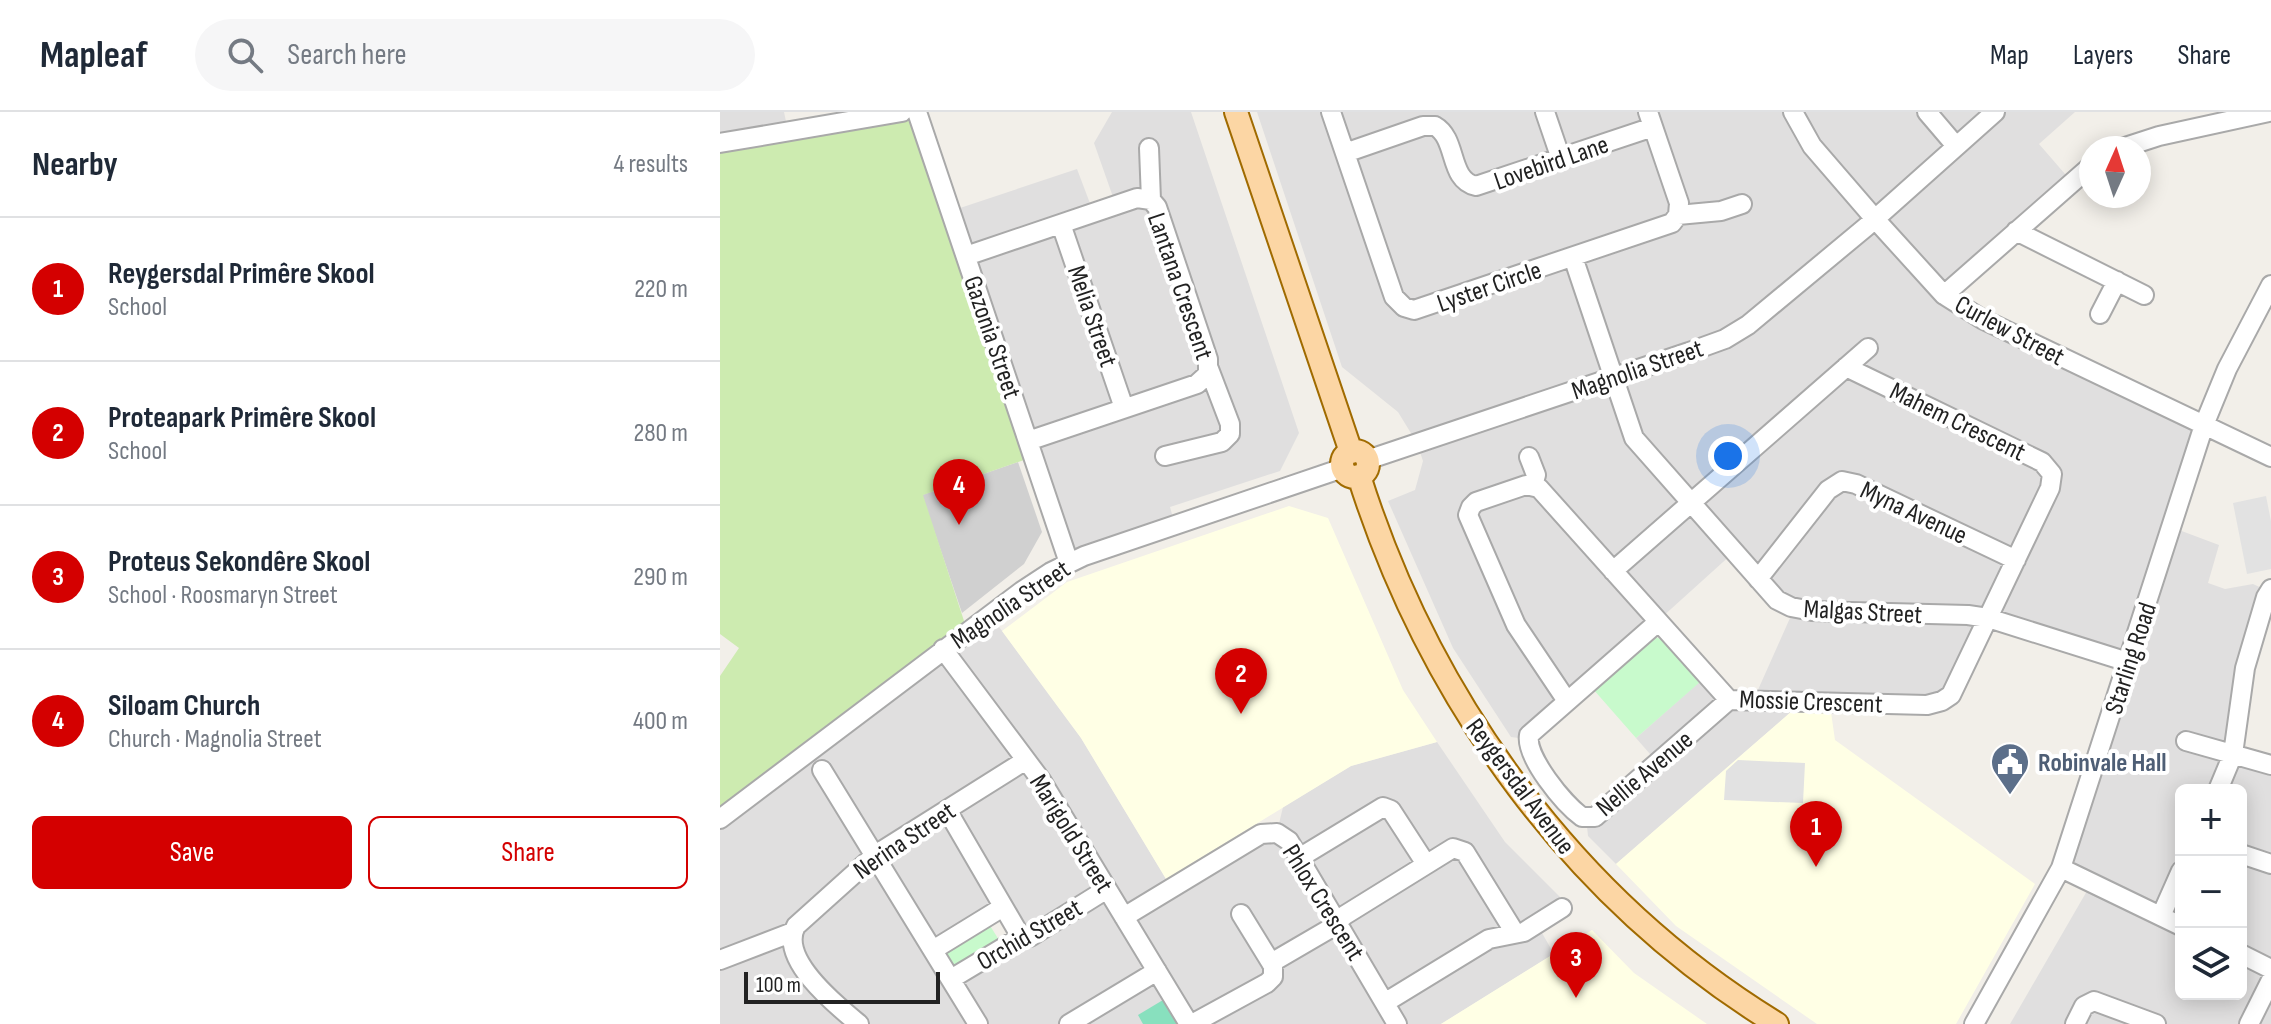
<!DOCTYPE html>
<meta charset="utf-8">
<style>
:root{--surface:#fff;--page:#f6f6f7;--text:#1f2937;--muted:#747a83;--line:#e0e1e3;--accent:#d40000}
body{margin:0;font-family:"Sofia Sans Condensed",sans-serif;background:var(--page);color:var(--text)}
.controls{position:absolute;right:24px;bottom:24px;display:grid;overflow:hidden;border-radius:12px;box-shadow:0 4px 20px #0003}
.controls button{width:72px;height:72px;display:grid;place-items:center;padding:0;border:0;border-bottom:2px solid var(--line);background:var(--surface);color:var(--text);font:40px sans-serif}
.compass{position:absolute;left:1359px;top:24px;width:72px;height:72px;border-radius:50%;background:var(--surface);box-shadow:0 4px 20px #0003;rotate:3deg}
.scale{position:absolute;left:24px;bottom:20px;width:196px;box-sizing:border-box;padding-left:8px;border:4px solid #222;border-top:0;font-size:22px;line-height:28px;white-space:nowrap;color:#222;-webkit-text-stroke:6px #fff;paint-order:stroke}
.you{position:absolute;left:1008px;top:344px;width:28px;height:28px;margin:-20px;border:6px solid #fff;border-radius:50%;background:#1a73e8;box-shadow:0 0 0 12px #1a73e833}
.badge{display:grid;place-items:center;width:52px;height:52px;border-radius:50%;background:var(--accent);color:#fff;font-size:26px;font-weight:700}
.pin{position:absolute;translate:-50% -66px;filter:drop-shadow(0 2px 4px #0008)}
.pin::after{content:'';position:absolute;top:42px;width:28px;height:24px;background:inherit;clip-path:polygon(0 0,100% 0,50% 100%)}
.list{margin:0;padding:0;list-style:none}
h2{display:flex;justify-content:space-between;align-items:center;height:104px;margin:0;padding:0 32px;font-size:34px}
h2 small{font-size:26px;font-weight:400;color:var(--muted)}
.list li{display:grid;grid-template-columns:52px 1fr auto;gap:24px;align-items:center;box-sizing:border-box;height:144px;padding:0 32px;border-top:2px solid var(--line)}
.list b{display:block;font-size:30px;white-space:nowrap}
.list p{margin:0;font-size:26px;white-space:nowrap;color:var(--muted)}
.list em{font-size:26px;font-style:normal;color:var(--muted)}
.actions{display:flex;gap:16px;padding:24px 32px}
.actions a{flex:1;padding:18px 0;border:2px solid var(--accent);border-radius:12px;text-align:center;font-size:28px;color:var(--accent)}
.actions .main{background:var(--accent);color:#fff}
.icon{flex:none;width:44px;height:44px;fill:none;stroke:currentColor;stroke-width:2;stroke-linecap:round;stroke-linejoin:round}
.map{position:relative;flex:none;width:1551px;height:912px;overflow:hidden}
header{display:flex;align-items:center;gap:48px;box-sizing:border-box;height:112px;padding:0 40px;background:var(--surface);border-bottom:2px solid var(--line)}
header strong{font-size:38px}
nav{display:flex;gap:44px;margin-inline-start:auto;font-size:28px}
.search{width:560px;height:72px;background:var(--page);display:flex;align-items:center;gap:20px;box-sizing:border-box;padding:0 28px;border-radius:44px;color:var(--muted);font-size:30px}
main{display:flex}
aside{flex:1;background:var(--surface)}
.map>svg:first-child{display:block}
.residential{fill:#e0dfdf;fill-rule:evenodd}
.education{fill:#ffffe5}
.religious{fill:#d0d0d0}
.grass{fill:#cdebb0}
.park{fill:#c8facc}
.pitch{fill:#88e0be}
.parking{fill:#e2e2e2}
.lines{fill:none;stroke-linecap:round;stroke-linejoin:round}
.minor-casing{stroke:#a9a9a9;stroke-width:22}
.major-casing{stroke:#a06b00;stroke-width:26}
.minor{stroke:#fff;stroke-width:18}
.major{stroke:#fcd6a4;stroke-width:22}
.labels{text-anchor:middle;stroke-width:8;stroke-linejoin:round;paint-order:stroke}
.street-label{font-size:26px;fill:#222;stroke:#fff}
.service-label{font-size:26px;font-weight:bold;fill:#4e5e75;stroke:#fff;text-anchor:start}
</style>
<header>
<strong>Mapleaf</strong>
<div class="search"><svg class="icon" aria-label="search" viewBox="0 0 24 24"><circle cx="10" cy="10" r="6"/><path d="M15 15l6 6"/></svg>Search here</div>
<nav><a>Map</a><a>Layers</a><a>Share</a></nav>
</header>
<main>
<aside>
<h2>Nearby<small>4 results</small></h2>
<ul class="list">
<li><span class="badge">1</span><div><b>Reygersdal Primêre Skool</b><p>School</p></div><em>220 m</em></li>
<li><span class="badge">2</span><div><b>Proteapark Primêre Skool</b><p>School</p></div><em>280 m</em></li>
<li><span class="badge">3</span><div><b>Proteus Sekondêre Skool</b><p>School · Roosmaryn Street</p></div><em>290 m</em></li>
<li><span class="badge">4</span><div><b>Siloam Church</b><p>Church · Magnolia Street</p></div><em>400 m</em></li>
</ul>
<div class="actions"><a class="main">Save</a><a>Share</a></div>
</aside>
<div class="map">
<svg width="1551" height="912" viewBox="0 0 1551 912">
<rect width="100%" height="100%" fill="#f2efe9"/>
<!-- residential -->
<path class="residential" d="M 0,0 L 64,0 L 68,19 L 0,30 Z
M 392,0 L 471,0 L 579,321 L 560,359 L 450,395 L 455,413 L 349,450 L 231,99 L 357,57 L 371,94 L 393,85 L 374,31 Z
M 537,0 L 1355,0 L 1319,32 L 1352,70 L 1224,184 L 1483,313 L 1451,415 L 1499,433 L 1488,471 L 1505,477 L 1533,472 L 1548,479 L 1512,642 L 1551,653 L 1551,912 L 1290,912 L 1371,772 L 1340,757 L 1407,551 L 1269,507 L 1231,583 L 1073,590 L 1072,599 L 896,752 L 868,724 L 866,705 L 937,650 L 916,626 L 986,564 L 1009,589 L 1033,589 L 1074,497 L 1013,441 L 807,627 L 791,625 L 733,536 L 668,389 L 695,378 L 703,349 L 697,331 L 678,300 L 622,255 ZM 1461,678 L 1521,678 L 1521,882 L 1461,882 Z
M 271,504 L 361,626 L 451,775 L 557,720 L 563,695 L 631,654 L 717,630 L 785,730 L 844,789 L 814,807 L 834,842 L 721,912 L 138,912 L 131,906 L 121,912 L 0,912 L 0,707 ZM 283,796 L 300,824 L 230,867 L 213,839 Z"/>
<!-- education -->
<path class="education" d="M 569,394 L 608,406 L 683,578 L 717,630 L 631,654 L 446,767 L 361,626 L 282,519 L 347,470 Z
M 1072,599 L 1111,600 L 1115,628 L 1315,772 L 1236,912 L 1097,912 L 956,814 L 896,752 Z
M 872,818 L 914,861 L 987,912 L 721,912 Z"/>
<!-- religious -->
<path class="religious" d="M 298,350 L 322,420 L 304,452 L 242,501 L 202,383 Z"/>
<!-- grass -->
<path class="grass" d="M 186,7 L 196,15 L 307,347 L 203,383 L 245,512 L 0,700 L 0,564 L 19,536 L 0,522 L 0,37 Z"/>
<!-- park -->
<path class="park" d="M 934,524 L 946,530 L 980,570 L 916,626 L 873,577 Z
M 269,812 L 279,828 L 235,855 L 225,839 Z"/>
<!-- pitch -->
<path class="pitch" d="M 443,888 L 457,912 L 423,912 L 418,903 Z"/>
<!-- parking -->
<path class="parking" d="M 1546,384 L 1551,409 L 1551,457 L 1527,462 L 1513,391 Z
M 1018,648 L 1085,651 L 1083,691 L 1004,688 L 1006,659 Z"/>
<g class="lines">
<defs>
<path id="minor" d="M 197,0 L 349,451
M 611,0 L 674,185 L 684,195 L 694,198 L 952,111 L 958,103 L 959,91 L 928,0
M 825,0 L 841,47
M 1073,0 L 1092,34 L 1155,107 L 1224,183 L 1262,207 L 1551,345
M 1207,0 L 1236,34
M 0,31 L 182,0
M 429,36 L 431,88
M 1402,36 L 1439,24 L 1549,0
M 625,41 L 703,14 L 715,14 C 738,27 728,68 756,74 L 933,15
M 958,103 L 1001,99 L 1022,92
M 341,112 L 404,296
M 1296,119 L 1424,183
M 246,144 L 417,86 L 431,88 L 437,95 L 488,247 L 488,262 L 477,272 L 308,329
M 853,145 L 914,326 L 1057,488 L 1071,495 L 1092,499 L 1248,503 L 1268,506 L 1408,550
M 1224,183 L 1371,54
M 1380,202 L 1397,169
M 445,344 L 502,330 L 510,322 L 510,312 L 489,257
M 809,345 L 816,363 L 813,373
M 647,348 L 969,240 L 1005,227 L 1028,213 L 1146,115 L 1275,0
M 893,459 L 1148,236
M 1038,467 L 1108,378 L 1122,369 L 1136,372 L 1296,448
M 938,510 L 809,623 C 805,645 844,692 862,705 L 875,705 L 1009,588
M 223,537 L 321,668 L 469,912
M 847,589 L 796,513 L 748,403 L 751,395 L 756,390 L 806,373 L 819,376 L 1009,588 L 1207,593 L 1222,589 L 1231,583 L 1330,376 L 1332,362 L 1322,350 L 1126,255
M 1466,629 L 1551,653
M 102,658 L 258,912
M 1498,678 L 1513,642 L 1525,556 L 1546,485 L 1551,477
M 227,698 L 301,825
M 0,707 L 302,479 L 331,460 L 364,444 L 623,356
M 1521,742 L 1551,752
M 579,746 L 663,695 L 671,698 L 706,752
M 1341,756 L 1461,814
M 1441,804 L 1461,759
M 404,805 L 541,722 L 557,721 L 569,729 L 677,912
M 213,838 L 283,795
M 1521,842 L 1551,857
M 0,848 L 73,820
M 551,851 L 611,816 L 625,803 L 733,736 L 745,740 L 795,821
M 231,867 L 301,825 L 310,825 L 387,777
M 666,890 L 769,827 L 804,820 L 842,796
M 139,912 C 117,894 58,847 76,814 L 155,743 L 306,648
M 349,912 L 437,859
M 472,912 L 547,871 L 553,865 L 553,854 L 521,802
M 1254,912 L 1341,756 L 1484,313 L 1507,257 L 1551,173
M 1355,912 L 1364,894 L 1374,889 L 1436,912
M 1529,912 L 1551,868"/>
<path id="major" d="M 516,0 L 631,340
M622 352a13 13 0 1 1 26 0a13 13 0 1 1-26 0Z
M 639,364 C 710,589 854,788 1057,912"/>
</defs>
<!-- minor casing -->
<use href="#minor" class="minor-casing"/>
<!-- major casing -->
<use href="#major" class="major-casing"/>
<!-- minor -->
<use href="#minor" class="minor"/>
<!-- major -->
<use href="#major" class="major"/>
</g>
<!-- icons -->
<defs>
<symbol id="civic-pin" viewBox="-11 -11 22 30"><path d="M0 17L-7.5 6A9.5 9.5 0 1 1 7.5 6Z" fill="#5c6f8a" stroke="#fff"/><path d="M-.6-6.5H3V-4.5H.6V-3L4-1V1h2V6H-6V1h2V-1L-.6-3ZM-1.2 2.5V6h2.4V2.5Z" fill="#fff"/></symbol>
</defs>
<g fill-rule="evenodd">
<use href="#civic-pin" x="1268" y="628" width="44" height="60"/>
</g>
<g class="labels">
<!-- street labels -->
<g class="street-label">
<text transform="translate(831 50) rotate(-19)" y="9">Lovebird Lane</text>
<text transform="translate(461 174) rotate(71)" y="9">Lantana Crescent</text>
<text transform="translate(769 174) rotate(-19)" y="9">Lyster Circle</text>
<text transform="translate(373 204) rotate(71)" y="9">Melia Street</text>
<text transform="translate(1290 218) rotate(28)" y="9">Curlew Street</text>
<text transform="translate(273 225) rotate(71)" y="9">Gazonia Street</text>
<text transform="translate(917 257) rotate(-19)" y="9">Magnolia Street</text>
<text transform="translate(1238 309) rotate(26)" y="9">Mahem Crescent</text>
<text transform="translate(1194 400) rotate(25)" y="9">Myna Avenue</text>
<text transform="translate(290 492) rotate(-34)" y="9">Magnolia Street</text>
<text transform="translate(1143 499) rotate(3)" y="9">Malgas Street</text>
<text transform="translate(1410 546) rotate(-72)" y="9">Starling Road</text>
<text transform="translate(1091 589) rotate(2)" y="9">Mossie Crescent</text>
<text transform="translate(924 661) rotate(-40)" y="9">Nellie Avenue</text>
<text transform="translate(801 674) rotate(53)" y="9">Reygersdal Avenue</text>
<text transform="translate(352 721) rotate(58)" y="9">Marigold Street</text>
<text transform="translate(184 728) rotate(-34)" y="9">Nerina Street</text>
<text transform="translate(604 790) rotate(58)" y="9">Phlox Crescent</text>
<text transform="translate(309 822) rotate(-30)" y="9">Orchid Street</text>
</g>
<!-- service labels -->
<g class="service-label">
<text x="1318" y="659">Robinvale Hall</text>
</g>
</g>
</svg>
<div class="controls">
<button>+</button>
<button>−</button>
<button><svg class="icon" aria-label="layers" viewBox="0 0 24 24"><path d="M12 4l9 5-9 5-9-5zM3 14l9 5 9-5"/></svg></button>
</div>
<svg class="compass" viewBox="-18 -18 36 36"><path d="M0-13l5 13h-10z" fill="#e53935"/><path d="M0 13l5-13h-10z" fill="#747a83"/></svg>
<div class="scale">100 m</div>
<div class="you"></div>
<div class="pin badge" style="left:1096px;top:755px">1</div>
<div class="pin badge" style="left:521px;top:602px">2</div>
<div class="pin badge" style="left:856px;top:886px">3</div>
<div class="pin badge" style="left:239px;top:413px">4</div>
</div>
</main>
